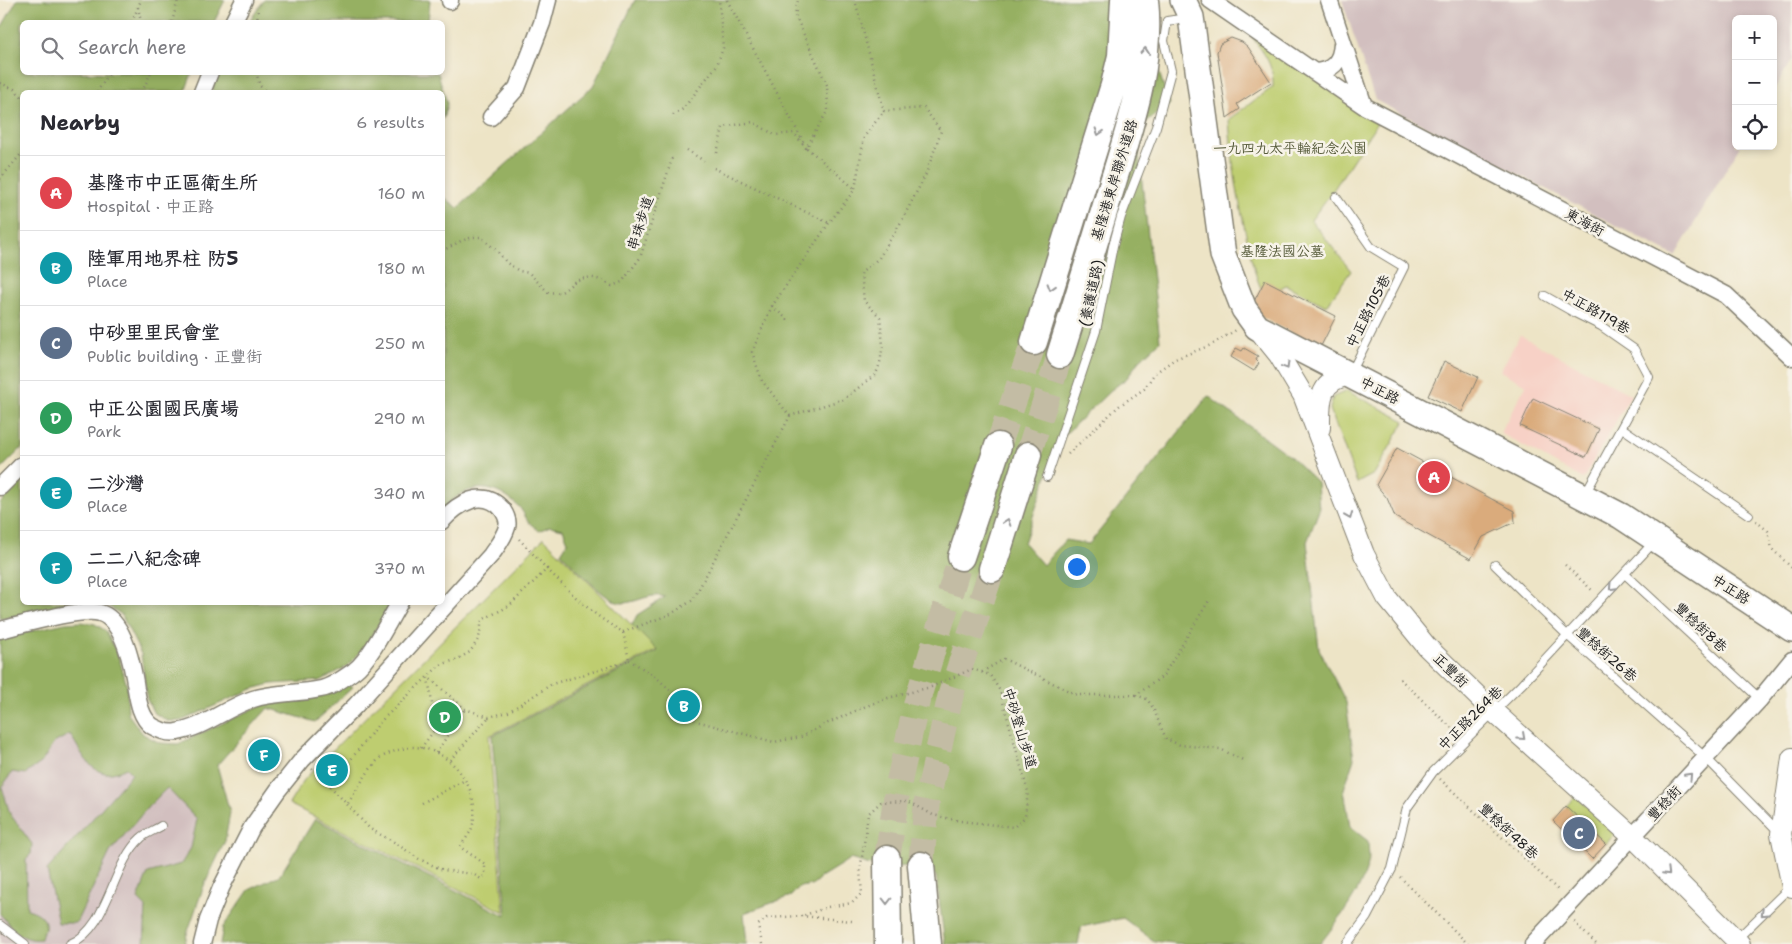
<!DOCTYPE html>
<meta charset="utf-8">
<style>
:root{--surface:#fff;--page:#f2f2f3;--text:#2b2b33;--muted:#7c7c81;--line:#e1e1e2;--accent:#d1495b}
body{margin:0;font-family:"Shantell Sans","LXGW WenKai TC",sans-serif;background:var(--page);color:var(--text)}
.controls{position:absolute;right:15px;top:15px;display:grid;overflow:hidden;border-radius:8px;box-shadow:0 2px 8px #0003}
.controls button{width:45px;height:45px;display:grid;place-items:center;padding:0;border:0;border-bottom:1px solid var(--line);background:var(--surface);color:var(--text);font:25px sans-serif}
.you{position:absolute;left:1076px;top:566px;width:18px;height:18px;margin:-12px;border:4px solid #fff;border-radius:50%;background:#1a73e8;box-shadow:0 0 0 8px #1a73e833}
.badge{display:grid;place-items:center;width:32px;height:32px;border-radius:50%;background:var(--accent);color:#fff;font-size:16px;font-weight:700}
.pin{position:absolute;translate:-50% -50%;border:2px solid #fff;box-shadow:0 1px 5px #0006}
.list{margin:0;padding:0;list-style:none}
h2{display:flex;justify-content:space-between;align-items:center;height:65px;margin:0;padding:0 20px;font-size:21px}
h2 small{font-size:16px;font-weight:400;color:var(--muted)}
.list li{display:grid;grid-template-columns:32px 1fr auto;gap:15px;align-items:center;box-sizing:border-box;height:75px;padding:0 20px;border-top:1px solid var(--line)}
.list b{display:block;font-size:19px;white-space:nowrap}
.list p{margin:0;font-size:16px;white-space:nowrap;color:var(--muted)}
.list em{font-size:16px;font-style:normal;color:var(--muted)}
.icon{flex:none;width:28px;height:28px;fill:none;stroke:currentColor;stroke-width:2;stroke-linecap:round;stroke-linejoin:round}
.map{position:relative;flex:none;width:1792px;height:944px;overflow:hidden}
.search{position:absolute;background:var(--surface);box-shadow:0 2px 8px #0003;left:20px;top:20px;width:425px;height:55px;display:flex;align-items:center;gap:12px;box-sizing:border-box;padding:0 18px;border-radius:8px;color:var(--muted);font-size:19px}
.panel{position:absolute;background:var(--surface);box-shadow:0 2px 8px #0003;left:20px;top:90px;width:425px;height:515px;border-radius:8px}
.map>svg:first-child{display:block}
.built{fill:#f7d1c6}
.industrial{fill:#d2bfbf}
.green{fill:#becd6f;stroke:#6d7446}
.forest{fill:#96b062;stroke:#59663f}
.building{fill:#daab7c}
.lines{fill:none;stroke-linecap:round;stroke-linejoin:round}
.trunk-tunnel{stroke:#c3bca4;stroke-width:26;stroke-dasharray:26 13;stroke-linecap:butt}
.service-casing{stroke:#848071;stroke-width:10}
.minor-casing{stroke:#848071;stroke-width:19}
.tertiary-casing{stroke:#848071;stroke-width:22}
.primary-casing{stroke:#848071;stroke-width:28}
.trunk-casing{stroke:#848071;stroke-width:29}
.path{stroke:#848071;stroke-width:2.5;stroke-dasharray:1 4;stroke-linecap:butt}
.service{stroke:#fff;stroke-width:8}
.minor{stroke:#fff;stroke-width:16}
.tertiary{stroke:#fff;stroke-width:20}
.primary{stroke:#fff;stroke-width:25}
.trunk{stroke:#fff;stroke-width:26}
.oneway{stroke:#999}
.labels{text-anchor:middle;stroke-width:5;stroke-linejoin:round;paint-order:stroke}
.park-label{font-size:14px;fill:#555a39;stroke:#f7f3e8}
.street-label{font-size:14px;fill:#1c1c1c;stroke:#f7f3e8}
</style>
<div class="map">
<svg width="1792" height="944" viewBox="0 0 1792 944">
<rect width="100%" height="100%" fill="#f7f3e8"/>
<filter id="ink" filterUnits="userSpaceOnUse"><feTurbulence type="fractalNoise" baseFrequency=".02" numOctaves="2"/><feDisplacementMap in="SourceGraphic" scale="10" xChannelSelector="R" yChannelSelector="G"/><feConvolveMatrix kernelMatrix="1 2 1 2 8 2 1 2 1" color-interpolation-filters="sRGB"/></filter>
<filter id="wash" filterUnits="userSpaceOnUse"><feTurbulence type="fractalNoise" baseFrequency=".0096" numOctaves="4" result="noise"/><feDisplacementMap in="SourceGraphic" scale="20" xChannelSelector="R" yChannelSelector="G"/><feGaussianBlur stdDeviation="1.12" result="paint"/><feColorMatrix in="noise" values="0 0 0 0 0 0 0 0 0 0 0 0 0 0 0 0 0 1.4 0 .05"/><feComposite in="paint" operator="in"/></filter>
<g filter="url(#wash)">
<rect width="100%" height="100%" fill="#ede4c6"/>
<!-- built -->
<path class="built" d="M 1520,335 L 1631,395 L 1583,479 L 1500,433 L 1526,385 L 1500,371 Z"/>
<!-- industrial -->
<path class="industrial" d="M 1342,0 L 1792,0 L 1792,59 L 1773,91 L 1773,19 L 1736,19 L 1736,146 L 1740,146 L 1675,256 L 1375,100 Z
M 0,656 L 115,719 L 218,815 L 178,944 L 0,944 Z"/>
<!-- green -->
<path class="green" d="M 1252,37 L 1378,121 L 1334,189 L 1311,220 L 1351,271 L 1326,306 L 1286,285 L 1265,297 C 1254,276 1250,253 1245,230 C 1237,193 1231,156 1229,119 L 1273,87 C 1274,64 1264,54 1252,37 Z
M 1347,391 L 1405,421 L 1374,474 L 1357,483 L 1330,409 L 1333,397 Z
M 544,538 L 657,650 L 489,736 L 504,912 L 289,804 L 304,780 L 317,766 Z
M 1576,796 L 1615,834 L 1606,844 L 1566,806 Z"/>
<!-- forest -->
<path class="forest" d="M 17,0 L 225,0 L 214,22 L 22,22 L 22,72 L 192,73 L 185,92 L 22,92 L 22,448 L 0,470 L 0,30 Z
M 264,0 L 430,0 L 428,22 L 249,22 Z
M 635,0 L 1125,0 L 1143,27 L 1170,104 L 1136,129 L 1160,341 L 1138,362 L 1127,378 L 1111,390 L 1059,440 L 1024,543 L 1043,565 L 1065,540 L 1089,544 L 1208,396 L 1291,457 L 1317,482 L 1319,510 L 1307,542 L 1319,649 L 1346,702 L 1354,759 L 1344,789 L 1350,827 L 1368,841 C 1368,848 1370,858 1368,864 C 1360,894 1338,920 1320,944 L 1183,944 L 1154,941 L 1123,918 L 1081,927 L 1078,944 L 945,944 L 936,876 L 926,866 L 877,867 L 850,859 L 821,877 L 812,885 L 799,887 L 791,896 L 744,913 L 747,944 L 220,944 L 223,927 L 249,890 L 280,875 L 315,819 L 506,916 L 492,736 L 658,651 L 632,625 L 637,615 L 665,597 C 650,592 637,603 622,603 C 606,603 574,565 561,553 L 568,542 L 563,529 L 550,526 L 539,531 C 536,528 531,525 528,521 C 524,515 522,509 517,505 C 490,481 466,484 443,509 L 443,196 L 458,208 L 593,86 Z
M 220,73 L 438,73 L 447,104 L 443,119 L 442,92 L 213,92 L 213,84 Z
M 22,482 L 22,602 L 392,603 L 365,646 L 348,666 L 320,681 L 271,684 L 252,689 L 181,721 L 167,721 L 153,712 L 147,699 L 141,654 L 121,614 L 103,603 L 69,605 L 0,619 L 0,503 Z
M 81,622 L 95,624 L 106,631 L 119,658 L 127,686 L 128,714 L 143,734 L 160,743 L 178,744 L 268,702 L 346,683 L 353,687 L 315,722 L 268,708 L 217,765 L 230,813 L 225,841 L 203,888 L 187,934 L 185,944 L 144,944 L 146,907 L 138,899 L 148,873 L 181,864 L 191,848 L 197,819 L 167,788 L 148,807 L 110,852 L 76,923 L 58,923 L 47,870 L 132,774 L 126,768 C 95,785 84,757 70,734 L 54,743 L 41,763 L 25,774 L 12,772 L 2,787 L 10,814 L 32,844 L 31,854 L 26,859 L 27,909 C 38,912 47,917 45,929 L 43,931 L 41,939 C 21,942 12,927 0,914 L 0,638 L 65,623 Z"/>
<g id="blocks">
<!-- building -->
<path class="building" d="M 1231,38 L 1242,42 L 1248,47 L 1271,82 L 1237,104 L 1240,109 L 1227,118 L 1217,52 L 1220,44 Z
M 1265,280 L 1336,316 L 1320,348 L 1249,311 Z
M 1236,348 L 1242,351 L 1244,348 L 1258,356 L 1256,360 L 1259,363 L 1254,371 L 1231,357 Z
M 1444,361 L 1478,377 L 1462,412 L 1428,396 Z
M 1533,398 L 1599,429 L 1586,457 L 1520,426 Z
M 1397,448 L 1514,511 L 1515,522 L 1483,537 L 1471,559 L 1395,517 L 1387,498 L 1376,485 Z
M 1566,806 L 1606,844 L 1592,859 L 1553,821 Z"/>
</g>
</g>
<g filter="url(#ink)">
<use href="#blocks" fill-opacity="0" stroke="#848071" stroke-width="1"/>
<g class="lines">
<!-- trunk-tunnel -->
<path class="trunk-tunnel" d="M 998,446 L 1034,342
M 1028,455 L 1060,355
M 887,859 L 898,786 L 917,701 L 961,557
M 921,865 L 927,801 L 951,694 L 992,569"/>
<defs>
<path id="service" d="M 1336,197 L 1371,247 L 1404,267 L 1351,373
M 1545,296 L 1575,313 L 1601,326 L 1634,349 L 1649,377 L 1585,494
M 1622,428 L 1749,515
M 1047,477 L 1096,331 L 1113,246 L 1121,217 L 1156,127 L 1171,71 L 1164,41 L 1167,21 L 1187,18
M 1495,565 L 1567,635 L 1706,758 L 1779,832
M 1625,574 L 1760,699
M 0,925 L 25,944
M 1736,940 L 1790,887
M 70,944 C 109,928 111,865 141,838 C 146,833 155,830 161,826
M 1347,944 L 1367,917 L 1392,869 L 1407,808 L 1433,772 L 1521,685 L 1654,542"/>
<path id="minor" d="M 1210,0 L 1364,106
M 1329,0 L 1364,106 L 1726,295 L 1792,357
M 450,1 L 450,0
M 233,22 L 244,0
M 1314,72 C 1332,71 1341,62 1342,44
M 202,92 L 210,72
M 491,117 L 517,88 L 542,23 L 548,0
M 0,487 L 22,465
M 0,630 C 21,625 82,607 100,613 C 124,620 133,668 136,689 C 138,701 141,718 152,726 C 159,730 169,734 177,732 C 204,728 227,707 253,699 C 275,692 298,694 321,689 C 332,687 344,678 354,671 C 370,659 389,621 400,602
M 202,944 L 208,920 L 221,888 L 252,827 L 278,790 L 302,760 L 356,705 L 491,555 C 497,546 504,538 507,527 C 509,521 506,515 502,509 C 483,487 457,504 442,521
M 1533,944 L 1760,699 L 1792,660"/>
<path id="tertiary" d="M 1258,329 L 1279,355 L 1303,395 L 1364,554 L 1387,598 L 1427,647 L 1494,712 L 1633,837 L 1740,944
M 1320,428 C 1320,400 1318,381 1350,375
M 1792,758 L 1781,834 L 1792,887"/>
<path id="primary" d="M 1183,0 L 1191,17 L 1223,255 L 1244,309 L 1257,327 L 1621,516 L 1792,629"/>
<path id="trunk" d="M 1034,342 L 1114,85 L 1121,56 L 1124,0
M 1060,355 C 1077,301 1093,247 1110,192 C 1129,128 1152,68 1145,0
M 961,557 L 998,446
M 992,569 L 1028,455
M 887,859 L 888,944
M 921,865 L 928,944"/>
</defs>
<!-- service casing -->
<use href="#service" class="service-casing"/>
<!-- minor casing -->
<use href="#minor" class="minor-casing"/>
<!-- tertiary casing -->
<use href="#tertiary" class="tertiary-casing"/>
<!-- primary casing -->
<use href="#primary" class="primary-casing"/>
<!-- trunk casing -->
<use href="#trunk" class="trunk-casing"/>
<!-- path -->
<path class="path" d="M 727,0 L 804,143
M 138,7 L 141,22
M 132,22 L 141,0
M 172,22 L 178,0
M 257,22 L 258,9
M 256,72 L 260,86 L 267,92
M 0,83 L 14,89 L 22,97
M 97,92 L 110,72
M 142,92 L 151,72
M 673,115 L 683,109 L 717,65 L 723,48 L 719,0
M 807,148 L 855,189
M 687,150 L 704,161
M 717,153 L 723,127 L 753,122 L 775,135 L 794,133 L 806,148 L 828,110 L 827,85 L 795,15 L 798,0
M 714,168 L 829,223
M 0,179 L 22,153
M 442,251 L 461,241 L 473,237 L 481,237 L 497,251 L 507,263 L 519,271 L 529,273 L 549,293 C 553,292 558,293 561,292 C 566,290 570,285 574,282 C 588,274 599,278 612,286 L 622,282 L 640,258 L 672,159 L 676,160
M 772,306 L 789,321
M 790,416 L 762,381 L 752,352 L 772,306 L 829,223 L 855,189 L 864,137 L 884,111
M 1068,454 L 1119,406 L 1144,389 L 1155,373 L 1175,359 L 1211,345 L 1236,330
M 1756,521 L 1768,531 L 1772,549 L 1792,568
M 519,539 L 547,569
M 1565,565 L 1593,591
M 623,632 L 671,614 L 693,600 L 790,416 L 844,399 L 876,374 L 880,363 L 883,345 L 880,317 L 864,301 L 861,273 L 879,258 L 901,222 L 926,174 L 941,131 L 924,108 L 884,111 L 855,0
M 629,660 L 655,676 L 673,693 L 683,710 L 696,721 L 774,742 L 801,737 L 826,724 L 864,707 L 888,698 L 931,687 L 972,669 L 990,675 L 1000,691 L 1028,792 L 1025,817 L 1014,827 L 960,821 L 933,815 L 908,801 L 881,802 L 868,814 L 860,872 L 862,893 L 852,903 L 828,907 L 802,916
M 982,672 L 1004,659 L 1077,695 L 1136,695 L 1163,676 L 1210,599
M 1400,679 L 1458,734
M 1136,695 L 1147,699 L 1153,708 L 1166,739 L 1180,745 L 1220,749 L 1245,761
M 421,748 L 436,728 L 428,678
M 436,753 L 465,709
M 450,760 L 489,717
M 312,769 L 330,786 L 370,829 L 394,842 L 419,859 L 443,870 L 473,874 L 481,879 L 485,875 L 485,864 L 460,847 C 464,840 472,832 473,824 C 481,788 450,747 412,747 C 408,747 402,749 398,750 C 392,752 385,755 380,758 C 371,765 354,794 347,805
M 1440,779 L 1560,892
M 330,786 L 381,721 L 440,665 L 458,659 L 470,652 L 479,638 L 482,620 L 509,606 L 547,569 C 570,592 593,616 623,632 L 629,660 L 622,663 L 552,684 L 508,712 L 489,717 L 465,709 L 428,677
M 422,803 L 465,780
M 1400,877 L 1468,944
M 1574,922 L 1596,944
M 762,944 L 758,925 L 767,918 L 802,916 L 852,921"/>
<!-- service -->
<use href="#service" class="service"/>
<!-- minor -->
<use href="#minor" class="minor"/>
<!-- tertiary -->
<use href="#tertiary" class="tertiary"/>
<!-- primary -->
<use href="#primary" class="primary"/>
<!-- trunk -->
<use href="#trunk" class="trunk"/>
</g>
<!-- one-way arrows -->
<defs><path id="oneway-chevron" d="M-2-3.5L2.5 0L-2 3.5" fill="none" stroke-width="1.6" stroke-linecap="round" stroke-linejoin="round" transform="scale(1.25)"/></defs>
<g class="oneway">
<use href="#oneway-chevron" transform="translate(1145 51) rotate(-85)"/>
<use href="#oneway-chevron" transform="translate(1099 132) rotate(107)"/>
<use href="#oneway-chevron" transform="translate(1051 287) rotate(107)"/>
<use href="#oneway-chevron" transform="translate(1286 366) rotate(59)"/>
<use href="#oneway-chevron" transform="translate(1349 516) rotate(68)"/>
<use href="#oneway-chevron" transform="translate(1007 522) rotate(-72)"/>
<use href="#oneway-chevron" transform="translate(1612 587) rotate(133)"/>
<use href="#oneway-chevron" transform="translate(1522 737) rotate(42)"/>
<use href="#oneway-chevron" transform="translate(1689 776) rotate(-47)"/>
<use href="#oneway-chevron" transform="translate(1667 872) rotate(45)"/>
<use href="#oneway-chevron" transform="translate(887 901) rotate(90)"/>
<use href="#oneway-chevron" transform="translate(1764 913) rotate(136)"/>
</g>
</g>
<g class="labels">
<!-- park labels -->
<g class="park-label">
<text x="1290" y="153">一九四九太平輪紀念公園</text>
<text x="1282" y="256">基隆法國公墓</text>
</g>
<!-- street labels -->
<g class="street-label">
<text transform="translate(1114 180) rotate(-73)" y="5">基隆港東岸聯外道路</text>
<text transform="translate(1585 222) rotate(28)" y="5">東海街</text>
<text transform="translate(640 223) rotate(-72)" y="5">串珠步道</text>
<text transform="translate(1091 293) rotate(-78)" y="5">(養護道路)</text>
<text transform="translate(1368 311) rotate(-63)" y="5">中正路105巷</text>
<text transform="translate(1596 311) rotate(30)" y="5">中正路119巷</text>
<text transform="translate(1380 390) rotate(28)" y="5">中正路</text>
<text transform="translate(1731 589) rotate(33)" y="5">中正路</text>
<text transform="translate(1701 627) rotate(43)" y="5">豐稔街8巷</text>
<text transform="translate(1607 654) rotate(41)" y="5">豐稔街26巷</text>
<text transform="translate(1451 670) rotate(44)" y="5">正豐街</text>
<text transform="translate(1470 718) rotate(-45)" y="5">中正路264巷</text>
<text transform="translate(1020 728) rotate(73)" y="5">中砂登山步道</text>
<text transform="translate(1664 803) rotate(-47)" y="5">豐稔街</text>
<text transform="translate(1509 831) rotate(43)" y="5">豐稔街48巷</text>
</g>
</g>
</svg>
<div class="controls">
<button>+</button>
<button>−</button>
<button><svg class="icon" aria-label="locate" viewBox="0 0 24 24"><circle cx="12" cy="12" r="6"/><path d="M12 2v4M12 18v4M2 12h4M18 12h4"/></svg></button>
</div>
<div class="you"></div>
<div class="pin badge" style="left:1434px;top:477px;background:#e0444e">A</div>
<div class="pin badge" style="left:684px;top:706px;background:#0f9aa8">B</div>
<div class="pin badge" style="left:1579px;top:833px;background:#5c6f8a">C</div>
<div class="pin badge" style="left:445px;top:717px;background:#2e9e5b">D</div>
<div class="pin badge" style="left:332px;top:770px;background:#0f9aa8">E</div>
<div class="pin badge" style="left:264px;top:755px;background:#0f9aa8">F</div>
<div class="search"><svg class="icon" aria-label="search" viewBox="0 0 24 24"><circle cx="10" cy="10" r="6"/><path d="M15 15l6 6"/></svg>Search here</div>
<section class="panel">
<h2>Nearby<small>6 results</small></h2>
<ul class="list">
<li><span class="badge" style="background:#e0444e">A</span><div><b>基隆市中正區衛生所</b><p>Hospital · 中正路</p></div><em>160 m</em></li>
<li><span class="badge" style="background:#0f9aa8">B</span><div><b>陸軍用地界柱 防5</b><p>Place</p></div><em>180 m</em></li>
<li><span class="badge" style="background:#5c6f8a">C</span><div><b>中砂里里民會堂</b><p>Public building · 正豐街</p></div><em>250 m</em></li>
<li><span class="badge" style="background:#2e9e5b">D</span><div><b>中正公園國民廣場</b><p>Park</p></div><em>290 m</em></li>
<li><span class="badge" style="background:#0f9aa8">E</span><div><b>二沙灣</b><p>Place</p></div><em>340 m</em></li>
<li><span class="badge" style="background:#0f9aa8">F</span><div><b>二二八紀念碑</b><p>Place</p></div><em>370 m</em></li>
</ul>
</section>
</div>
